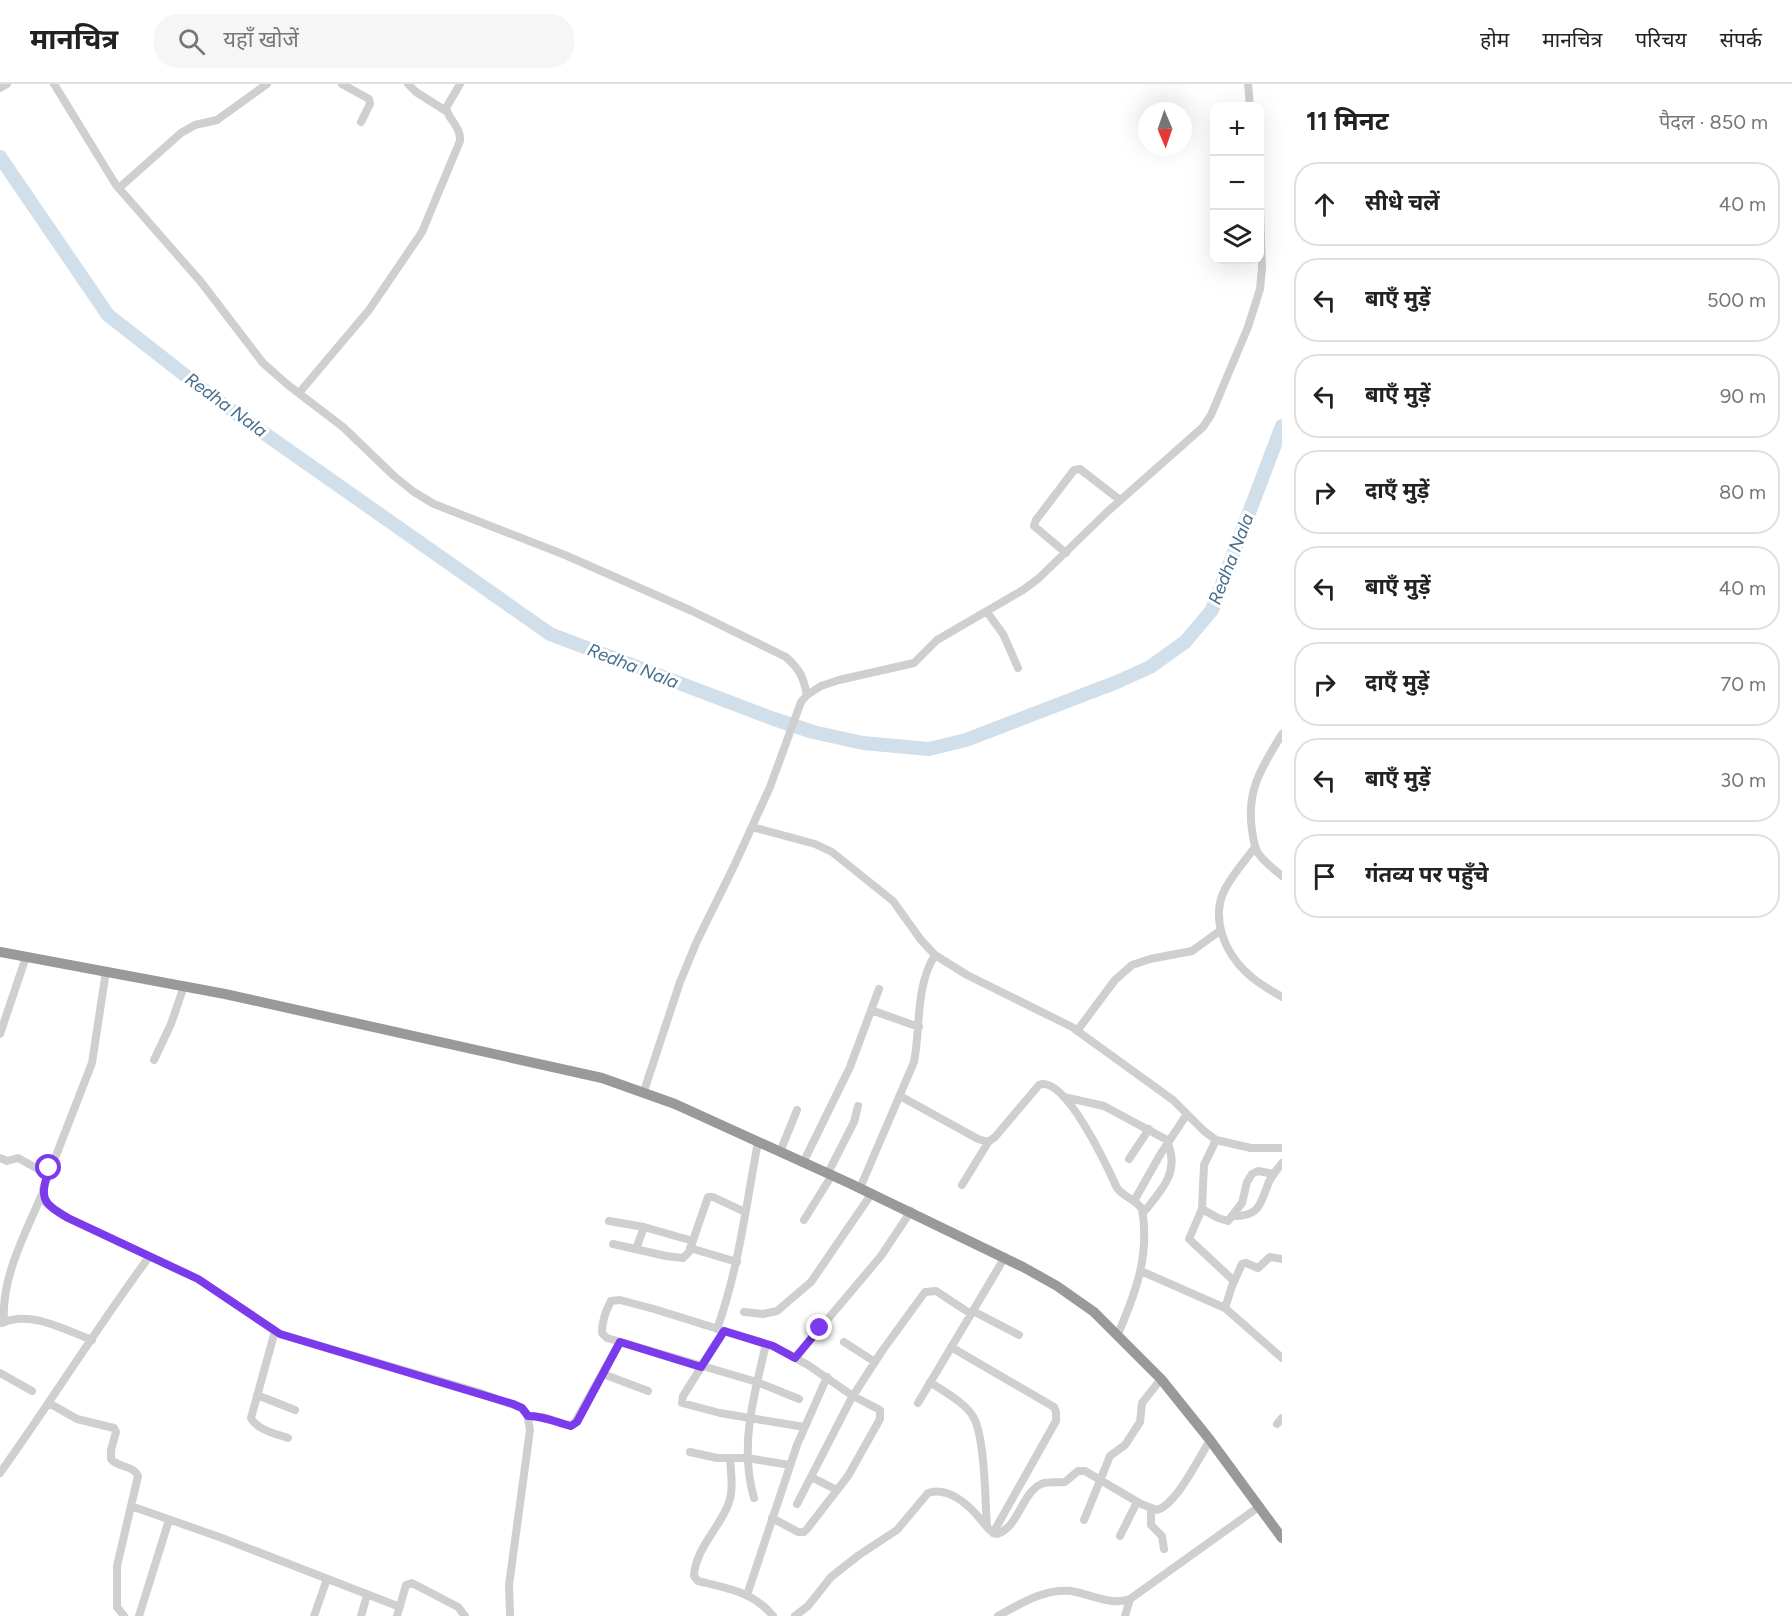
<!DOCTYPE html>
<html lang="hi">
<meta charset="utf-8">
<style>
:root{--surface:#fff;--page:#f6f6f6;--text:#222;--muted:#767676;--line:#e0e0e0}
body{margin:0;font-family:Figtree,"Noto Sans Devanagari",sans-serif;background:var(--page);color:var(--text)}
.controls{position:absolute;right:18px;top:18px;display:grid;overflow:hidden;border-radius:12px;box-shadow:0 6px 24px #0002}
.controls button{width:54px;height:54px;display:grid;place-items:center;padding:0;border:0;border-bottom:2px solid var(--line);background:var(--surface);color:var(--text);font:30px sans-serif}
.compass{position:absolute;left:1138px;top:18px;width:54px;height:54px;border-radius:50%;background:var(--surface);box-shadow:0 6px 24px #0002;rotate:178deg}
.stop{position:absolute;width:18px;height:18px;margin:-14px;border:4px solid #7c3aed;border-radius:50%;background:#fff}
.stop.end{background:#7c3aed;border-color:#fff;box-shadow:0 2px 6px #0008}
.list{margin:0;padding:0;list-style:none}
h2{display:flex;justify-content:space-between;align-items:center;height:78px;margin:0;padding:0 24px;font-size:26px}
h2 small{font-size:20px;font-weight:400;color:var(--muted)}
.list li{display:grid;grid-template-columns:39px 1fr auto;gap:18px;align-items:center;box-sizing:border-box;height:84px;margin:0 12px 12px;padding:0 12px;border:2px solid var(--line);border-radius:24px}
.list b{display:block;font-size:22px;white-space:nowrap}
.list em{font-size:20px;font-style:normal;color:var(--muted)}
.icon{flex:none;width:33px;height:33px;fill:none;stroke:currentColor;stroke-width:2;stroke-linecap:round;stroke-linejoin:round}
.map{position:relative;flex:none;width:1282px;height:1532px;overflow:hidden}
header{display:flex;align-items:center;gap:36px;box-sizing:border-box;height:84px;padding:0 30px;background:var(--surface);border-bottom:2px solid var(--line)}
header strong{font-size:28px}
nav{display:flex;gap:33px;margin-inline-start:auto;font-size:21px}
.search{width:420px;height:54px;background:var(--page);display:flex;align-items:center;gap:15px;box-sizing:border-box;padding:0 21px;border-radius:24px;color:var(--muted);font-size:22px}
main{display:flex}
aside{flex:1;background:var(--surface)}
.map>svg:first-child{display:block}
.lines{fill:none;stroke-linecap:round;stroke-linejoin:round}
.river{stroke:#d1dfea;stroke-width:14}
.minor{stroke:#cfcfcf;stroke-width:8}
.highway{stroke:#999;stroke-width:10}
.route{stroke:#7c3aed;stroke-width:8}
.labels{text-anchor:middle;stroke-width:6;stroke-linejoin:round;paint-order:stroke}
.water-label{font-size:18px;font-style:italic;fill:#476e8c;stroke:#fff}
</style>
<header>
<strong>मानचित्र</strong>
<div class="search"><svg class="icon" aria-label="search" viewBox="0 0 24 24"><circle cx="10" cy="10" r="6"/><path d="M15 15l6 6"/></svg>यहाँ खोजें</div>
<nav><a>होम</a><a>मानचित्र</a><a>परिचय</a><a>संपर्क</a></nav>
</header>
<main>
<div class="map">
<svg width="1282" height="1532" viewBox="0 0 1282 1532">
<rect width="100%" height="100%" fill="#fff"/>
<g class="lines">
<!-- river -->
<path class="river" d="M 0,73 L 108,231 L 214,314 L 550,550 L 774,635 L 813,648 L 863,659 L 929,665 L 966,656 L 1117,598 L 1150,583 L 1185,558 L 1212,526 L 1282,342"/>
<!-- minor -->
<path class="minor" d="M 54,0 L 116,101 L 201,198 L 263,279 L 288,301 L 343,343 L 394,392 L 414,408 L 434,420 L 565,471 L 692,527 L 786,573 C 800,586 803,592 807,611
M 342,0 L 369,15 L 370,20 L 361,38
M 408,0 L 416,8 L 446,27
M 1248,0 L 1250,22
M 0,4 L 7,0
M 119,104 L 181,49 L 195,41 L 217,36 L 267,0
M 299,309 L 369,226 L 422,148 L 460,57 C 461,42 449,37 446,24 L 460,0
M 1066,469 L 1034,442 L 1036,436 L 1074,386 L 1080,385 L 1120,416
M 987,528 L 1003,550 L 1018,584
M 1282,650 C 1262,683 1246,706 1252,746 C 1253,754 1254,763 1258,769 C 1264,778 1274,785 1282,792
M 752,743 L 815,760 L 832,768 L 893,817 L 921,856 L 935,871 L 967,891 L 1072,943 L 1173,1016 L 1204,1047 L 1216,1056 L 1251,1064 L 1282,1064
M 1255,763 C 1245,777 1233,790 1225,805 C 1210,834 1225,869 1247,889 C 1257,899 1270,906 1282,913
M 106,887 L 92,979 L 43,1105 L 43,1115 L 47,1120 L 68,1134 L 198,1195 L 280,1250 L 478,1308 L 522,1324 L 527,1330 L 530,1346 L 509,1501 L 510,1532
M 871,926 L 919,943
M 1077,947 L 1115,896 L 1132,881 L 1150,875 L 1192,867 L 1221,846
M 0,950 L 26,873
M 154,976 L 171,940 L 184,902
M 644,1007 L 680,898 L 697,857 L 735,780 L 770,703 L 801,618 L 807,611 L 821,602 L 839,596 L 914,579 L 937,556 L 1023,506 L 1039,494 L 1107,428 L 1203,343 L 1211,331 L 1248,243 L 1260,205 L 1262,184 L 1260,124
M 900,1012 L 978,1055 L 988,1058 L 995,1053 L 1039,1001 C 1064,989 1108,1084 1117,1104 C 1124,1113 1136,1116 1142,1125 C 1150,1171 1136,1208 1118,1250
M 1064,1013 L 1104,1022 L 1169,1057
M 1216,1056 L 1204,1081 L 1202,1125 L 1189,1155 L 1234,1197
M 780,1068 L 797,1026
M 0,1074 L 7,1077 L 18,1074 L 47,1090
M 1129,1075 L 1149,1045
M 803,1079 L 850,983 L 879,905
M 828,1089 L 854,1038 L 858,1022
M 962,1101 L 989,1057
M 860,1104 L 914,978 C 921,942 915,903 935,871
M 1134,1117 L 1160,1071 L 1187,1030
M 1202,1125 L 1218,1134 L 1228,1137 L 1242,1119 L 1247,1098 L 1252,1090 L 1258,1087 L 1274,1090
M 1143,1129 C 1160,1108 1180,1089 1168,1060
M 1232,1132 C 1259,1133 1260,1121 1268,1100 C 1271,1092 1277,1086 1282,1079
M 804,1136 L 832,1091
M 609,1137 L 644,1143 L 693,1157
M 613,1160 L 666,1172 L 683,1174 L 689,1168 L 708,1113 L 713,1113 L 745,1128
M 690,1164 L 737,1178
M 636,1165 L 644,1143
M 1141,1187 L 1225,1224 L 1282,1274
M 1225,1224 L 1232,1202 L 1242,1180 L 1246,1179 L 1258,1184 L 1270,1173 L 1282,1175
M 973,1227 L 1019,1251
M 744,1228 L 763,1230 L 777,1227 L 811,1198 L 872,1109
M 4,1238 C 1,1193 25,1151 42,1110
M 2,1239 C 31,1226 65,1246 92,1256
M 717,1245 C 739,1184 746,1121 758,1058
M 275,1247 L 251,1334 C 257,1346 277,1350 288,1354
M 724,1247 L 683,1312 L 682,1319 L 720,1329 L 804,1343
M 844,1258 L 875,1278
M 951,1263 L 1054,1323 L 1056,1328 L 1056,1337 L 993,1449
M 795,1274 L 881,1172 L 911,1127
M 0,1289 L 32,1307
M 603,1290 L 648,1307
M 930,1298 C 944,1308 966,1319 974,1334 C 985,1356 985,1415 987,1442
M 257,1311 L 295,1326
M 49,1319 L 77,1335 L 114,1344 L 116,1348 L 111,1366 L 111,1375 C 118,1384 133,1381 138,1392 L 117,1482 L 117,1523 L 124,1532
M 918,1319 L 1005,1173
M 528,1332 L 543,1333 L 566,1341 L 574,1340 L 620,1258
M 1277,1340 L 1282,1334
M 690,1368 L 717,1374 L 747,1374 L 790,1381
M 730,1375 C 731,1389 734,1407 728,1421 C 719,1444 695,1466 694,1492 L 698,1497 C 727,1504 754,1508 773,1532
M 0,1389 C 51,1318 97,1243 149,1173
M 811,1393 L 837,1406
M 754,1414 C 739,1361 754,1312 766,1260
M 797,1420 L 851,1315 L 882,1267 L 925,1208 L 936,1207 L 971,1230
M 131,1422 L 222,1454 L 400,1523
M 1151,1425 L 1151,1441 L 1162,1452 L 1164,1465
M 772,1434 L 798,1448 L 804,1448 L 807,1445 L 848,1392 L 880,1335 L 880,1326 L 853,1312 L 808,1281 L 773,1262 L 654,1225 L 620,1216 L 611,1217 C 606,1226 602,1239 602,1249 L 607,1254 L 757,1298 L 799,1315
M 1084,1436 L 1110,1372 L 1125,1361 L 1140,1338 L 1142,1319 L 1161,1295
M 1120,1452 L 1137,1418
M 747,1511 L 797,1361 L 827,1293
M 139,1532 L 169,1436
M 314,1532 L 327,1495
M 361,1532 L 367,1511
M 397,1532 L 406,1501 L 412,1499 L 458,1523 L 465,1532
M 795,1532 L 808,1522 L 831,1493 L 859,1471 L 897,1446 L 928,1409 C 949,1402 970,1422 982,1437 C 987,1443 989,1447 997,1450 C 1019,1443 1021,1410 1041,1400 C 1049,1397 1057,1399 1065,1398 L 1078,1387 L 1085,1387 L 1141,1420 L 1157,1426 C 1176,1421 1199,1374 1210,1356
M 998,1532 C 1020,1520 1045,1504 1071,1507 C 1091,1510 1110,1522 1130,1515 L 1260,1422
M 1125,1532 L 1130,1515"/>
<!-- highway -->
<path class="highway" d="M 0,868 L 225,910 L 602,994 L 675,1020 L 849,1099 L 1023,1183 L 1057,1202 L 1094,1228 L 1161,1295 L 1210,1356 L 1282,1454"/>
</g>
<g class="lines">
<!-- route -->
<path class="route" d="M 49,1084 C 40,1115 41,1118 68,1134 L 198,1195 L 280,1250 L 513,1320 L 522,1324 L 528,1332 C 544,1332 555,1338 571,1342 L 577,1338 L 620,1258 L 701,1283 L 724,1247 L 773,1262 L 795,1274 L 820,1244"/>
</g>
<g class="labels">
<!-- water labels -->
<g class="water-label">
<text transform="translate(226 321) rotate(36)" y="6">Redha Nala</text>
<text transform="translate(1231 475) rotate(-69)" y="6">Redha Nala</text>
<text transform="translate(633 582) rotate(21)" y="6">Redha Nala</text>
</g>
</g>
</svg>
<div class="controls">
<button>+</button>
<button>−</button>
<button><svg class="icon" aria-label="layers" viewBox="0 0 24 24"><path d="M12 4l9 5-9 5-9-5zM3 14l9 5 9-5"/></svg></button>
</div>
<svg class="compass" viewBox="-18 -18 36 36"><path d="M0-13l5 13h-10z" fill="#e53935"/><path d="M0 13l5-13h-10z" fill="#767676"/></svg>
<div class="stop" style="left:49px;top:1084px"></div>
<div class="stop end" style="left:820px;top:1244px"></div>
</div>
<aside>
<h2>11 मिनट<small>पैदल · 850 m</small></h2>
<ul class="list">
<li><svg class="icon" aria-label="ahead" viewBox="0 0 24 24"><path d="M12 20V5M6 11l6-6 6 6"/></svg><div><b>सीधे चलें</b></div><em>40 m</em></li>
<li><svg class="icon" aria-label="left" viewBox="0 0 24 24"><path d="M17 20v-9H6M10 6l-5 5 5 5"/></svg><div><b>बाएँ मुड़ें</b></div><em>500 m</em></li>
<li><svg class="icon" aria-label="left" viewBox="0 0 24 24"><path d="M17 20v-9H6M10 6l-5 5 5 5"/></svg><div><b>बाएँ मुड़ें</b></div><em>90 m</em></li>
<li><svg class="icon" aria-label="right" viewBox="0 0 24 24"><path d="M7 20v-9h11M14 6l5 5-5 5"/></svg><div><b>दाएँ मुड़ें</b></div><em>80 m</em></li>
<li><svg class="icon" aria-label="left" viewBox="0 0 24 24"><path d="M17 20v-9H6M10 6l-5 5 5 5"/></svg><div><b>बाएँ मुड़ें</b></div><em>40 m</em></li>
<li><svg class="icon" aria-label="right" viewBox="0 0 24 24"><path d="M7 20v-9h11M14 6l5 5-5 5"/></svg><div><b>दाएँ मुड़ें</b></div><em>70 m</em></li>
<li><svg class="icon" aria-label="left" viewBox="0 0 24 24"><path d="M17 20v-9H6M10 6l-5 5 5 5"/></svg><div><b>बाएँ मुड़ें</b></div><em>30 m</em></li>
<li><svg class="icon" aria-label="arrive" viewBox="0 0 24 24"><path d="M6 21V4h12l-3 4 3 4H6"/></svg><div><b>गंतव्य पर पहुँचे</b></div></li>
</ul>
</aside>
</main>
